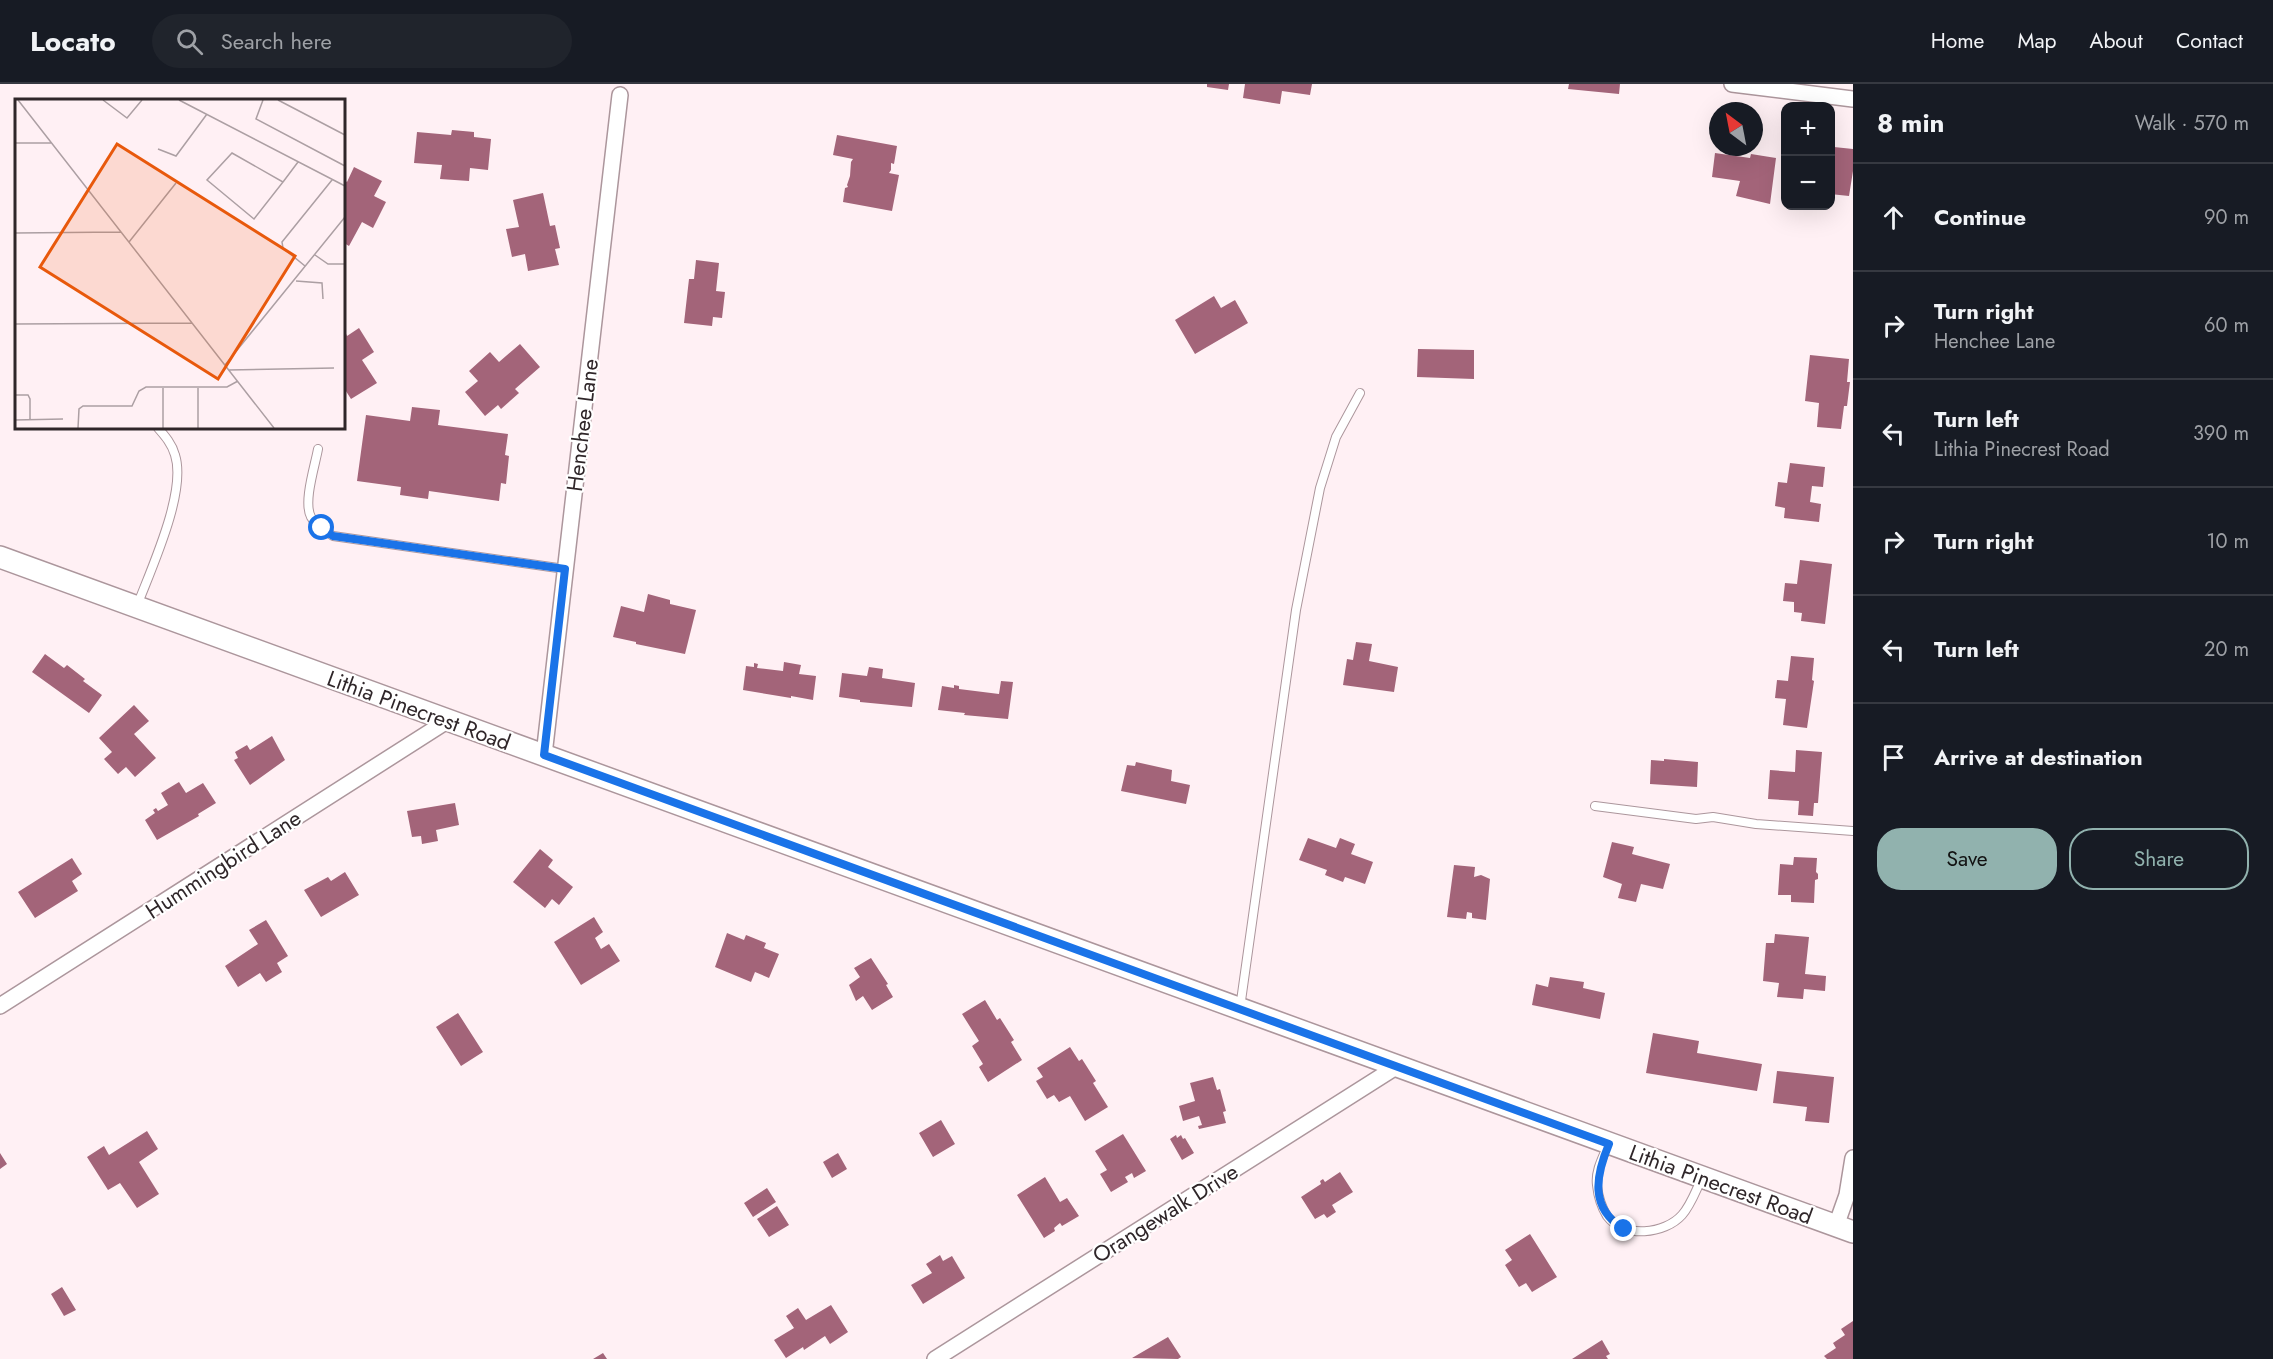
<!DOCTYPE html>
<meta charset="utf-8">
<style>
:root{--surface:#171b24;--page:#20242c;--text:#f1f3f6;--muted:#9ea1a6;--line:#363941;--accent:#91b2ae}
body{margin:0;font-family:Jost,sans-serif;background:var(--page);color:var(--text)}
.controls{position:absolute;right:18px;top:18px;display:grid;overflow:hidden;border-radius:12px;box-shadow:0 6px 24px #0002}
.controls button{width:54px;height:54px;display:grid;place-items:center;padding:0;border:0;border-bottom:2px solid var(--line);background:var(--surface);color:var(--text);font:30px sans-serif}
.compass{position:absolute;left:1709px;top:18px;width:54px;height:54px;border-radius:50%;background:var(--surface);box-shadow:0 6px 24px #0002;rotate:328deg}
.stop{position:absolute;width:18px;height:18px;margin:-14px;border:4px solid #1a73e8;border-radius:50%;background:#fff}
.stop.end{background:#1a73e8;border-color:#fff;box-shadow:0 2px 6px #0008}
.list{margin:0;padding:0;list-style:none}
h2{display:flex;justify-content:space-between;align-items:center;height:78px;margin:0;padding:0 24px;font-size:26px}
h2 small{font-size:20px;font-weight:400;color:var(--muted)}
.list li{display:grid;grid-template-columns:39px 1fr auto;gap:18px;align-items:center;box-sizing:border-box;height:108px;padding:0 24px;border-top:2px solid var(--line)}
.list b{display:block;font-size:22px;white-space:nowrap}
.list p{margin:0;font-size:20px;white-space:nowrap;color:var(--muted)}
.list em{font-size:20px;font-style:normal;color:var(--muted)}
.actions{display:flex;gap:12px;padding:18px 24px}
.actions a{flex:1;padding:14px 0;border:2px solid var(--accent);border-radius:24px;text-align:center;font-size:21px;color:var(--accent)}
.actions .main{background:var(--accent);color:#111}
.icon{flex:none;width:33px;height:33px;fill:none;stroke:currentColor;stroke-width:2;stroke-linecap:round;stroke-linejoin:round}
.map{position:relative;flex:none;width:1853px;height:1275px;overflow:hidden}
header{display:flex;align-items:center;gap:36px;box-sizing:border-box;height:84px;padding:0 30px;background:var(--surface);border-bottom:2px solid var(--line)}
header strong{font-size:28px}
nav{display:flex;gap:33px;margin-inline-start:auto;font-size:21px}
.search{width:420px;height:54px;background:var(--page);display:flex;align-items:center;gap:15px;box-sizing:border-box;padding:0 21px;border-radius:33px;color:var(--muted);font-size:22px}
main{display:flex}
aside{flex:1;background:var(--surface)}
.map>svg:first-child{display:block}
.building{fill:#a36479}
.lines{fill:none;stroke-linecap:round;stroke-linejoin:round}
.lane-casing{stroke:#ac969c;stroke-width:10}
.street-casing{stroke:#ac969c;stroke-width:18}
.secondary-casing{stroke:#ac969c;stroke-width:24}
.lane{stroke:#fff;stroke-width:8}
.street{stroke:#fff;stroke-width:15}
.secondary{stroke:#fff;stroke-width:21}
.route{stroke:#1a73e8;stroke-width:8}
.labels{text-anchor:middle;stroke-width:4.5;stroke-linejoin:round;paint-order:stroke}
.street-label{font-size:22px;fill:#2f2629;stroke:#fff}
.inset-road{fill:none;stroke:#ac9fa3;stroke-width:1.5}
.view{fill:#e8590c;fill-opacity:0.15;stroke:#e8590c;stroke-width:3}
.inset-edge{fill:none;stroke:#2f2629;stroke-width:3}
</style>
<header>
<strong>Locato</strong>
<div class="search"><svg class="icon" aria-label="search" viewBox="0 0 24 24"><circle cx="10" cy="10" r="6"/><path d="M15 15l6 6"/></svg>Search here</div>
<nav><a>Home</a><a>Map</a><a>About</a><a>Contact</a></nav>
</header>
<main>
<div class="map">
<svg width="1853" height="1275" viewBox="0 0 1853 1275">
<rect width="100%" height="100%" fill="#fff0f4"/>
<!-- building -->
<path class="building" d="M 1207,0 L 1229,0 L 1228,6 L 1207,3 Z
M 1245,0 L 1312,0 L 1310,11 L 1282,7 L 1280,20 L 1243,14 Z
M 1569,0 L 1620,0 L 1619,10 L 1568,5 Z
M 452,46 L 474,48 L 474,53 L 491,55 L 488,86 L 470,84 L 469,97 L 440,95 L 442,81 L 414,79 L 417,48 L 451,51 Z
M 837,51 L 897,62 L 894,80 L 891,79 L 891,86 L 889,89 L 899,91 L 892,127 L 843,118 L 845,104 L 848,103 L 847,101 L 850,92 L 851,78 L 853,75 L 833,71 Z
M 1834,63 L 1853,65 L 1853,87 L 1849,112 L 1830,110 L 1830,81 L 1833,81 Z
M 1715,69 L 1750,74 L 1751,70 L 1776,74 L 1770,120 L 1736,112 L 1740,97 L 1712,93 Z
M 354,83 L 382,97 L 374,112 L 386,118 L 373,144 L 362,138 L 349,162 L 344,159 L 344,96 L 347,98 Z
M 543,109 L 550,142 L 555,141 L 560,164 L 555,165 L 559,181 L 528,187 L 525,170 L 512,173 L 506,145 L 519,143 L 513,116 Z
M 696,176 L 719,179 L 716,207 L 725,208 L 722,234 L 713,233 L 712,242 L 684,239 L 689,195 L 694,195 Z
M 1214,212 L 1221,224 L 1235,216 L 1248,239 L 1195,270 L 1175,236 Z
M 359,244 L 374,268 L 362,276 L 377,299 L 351,315 L 344,304 L 344,245 L 347,252 Z
M 520,260 L 540,283 L 515,305 L 519,309 L 501,325 L 498,321 L 485,332 L 465,308 L 478,297 L 469,287 L 490,268 L 499,278 Z
M 1418,265 L 1474,266 L 1474,295 L 1417,293 Z
M 1810,271 L 1849,275 L 1847,298 L 1850,298 L 1847,322 L 1844,322 L 1841,345 L 1817,343 L 1819,319 L 1805,317 Z
M 412,323 L 440,326 L 438,341 L 508,350 L 505,371 L 509,372 L 506,400 L 501,399 L 499,417 L 429,407 L 428,415 L 400,411 L 401,403 L 357,397 L 366,331 L 410,337 Z
M 1790,379 L 1825,383 L 1823,403 L 1812,402 L 1810,418 L 1821,420 L 1819,438 L 1784,434 L 1785,424 L 1775,422 L 1778,398 L 1787,399 Z
M 1800,476 L 1832,480 L 1825,540 L 1801,537 L 1802,529 L 1794,528 L 1794,518 L 1783,517 L 1785,499 L 1797,500 Z
M 648,510 L 670,516 L 670,520 L 696,526 L 685,570 L 636,560 L 636,558 L 613,553 L 621,522 L 644,528 Z
M 1356,558 L 1372,560 L 1369,577 L 1398,583 L 1394,608 L 1343,601 L 1347,575 L 1353,576 Z
M 45,570 L 64,584 L 67,581 L 85,595 L 83,597 L 102,611 L 89,629 L 32,588 Z
M 1791,572 L 1814,574 L 1812,596 L 1814,597 L 1807,644 L 1783,641 L 1786,615 L 1775,614 L 1777,596 L 1788,597 Z
M 784,578 L 801,581 L 799,590 L 816,592 L 813,616 L 791,612 L 791,614 L 743,606 L 746,582 L 754,583 L 754,579 L 758,580 L 757,584 L 783,587 Z
M 869,583 L 883,585 L 882,594 L 915,599 L 912,623 L 860,618 L 860,616 L 839,613 L 842,589 L 867,592 Z
M 1001,597 L 1013,598 L 1008,635 L 964,631 L 965,629 L 938,626 L 942,602 L 954,604 L 954,601 L 959,602 L 959,605 L 999,610 Z
M 134,621 L 149,637 L 134,650 L 156,674 L 135,693 L 126,683 L 118,690 L 104,675 L 112,668 L 99,654 Z
M 272,652 L 285,676 L 250,701 L 234,676 L 238,674 L 235,668 L 247,661 L 250,666 Z
M 1796,666 L 1822,668 L 1818,719 L 1814,719 L 1813,732 L 1798,731 L 1799,717 L 1768,715 L 1770,686 L 1795,688 Z
M 1664,675 L 1698,678 L 1697,703 L 1650,700 L 1651,676 L 1664,677 Z
M 1136,678 L 1172,686 L 1171,697 L 1190,701 L 1186,720 L 1121,707 L 1127,681 L 1135,682 Z
M 179,698 L 186,709 L 203,699 L 216,719 L 198,730 L 199,732 L 157,756 L 145,736 L 155,729 L 153,726 L 156,724 L 158,727 L 168,721 L 161,709 Z
M 455,719 L 459,741 L 436,746 L 438,757 L 422,760 L 421,752 L 412,753 L 407,727 Z
M 1308,754 L 1336,764 L 1340,754 L 1355,760 L 1351,770 L 1373,778 L 1365,800 L 1345,793 L 1343,798 L 1325,791 L 1327,786 L 1299,776 Z
M 1612,758 L 1634,763 L 1632,770 L 1670,780 L 1663,805 L 1641,800 L 1636,818 L 1618,814 L 1622,800 L 1603,793 Z
M 540,765 L 553,776 L 548,783 L 573,803 L 559,821 L 552,815 L 545,824 L 513,798 Z
M 1794,773 L 1817,774 L 1816,788 L 1818,790 L 1818,795 L 1815,796 L 1814,819 L 1791,818 L 1791,811 L 1778,811 L 1780,780 L 1793,781 Z
M 72,774 L 82,790 L 72,797 L 78,807 L 35,834 L 18,808 Z
M 1454,781 L 1475,783 L 1474,793 L 1481,791 L 1490,795 L 1486,836 L 1472,834 L 1472,829 L 1467,828 L 1466,835 L 1447,833 Z
M 345,788 L 359,811 L 321,833 L 304,806 L 328,793 L 331,797 Z
M 594,833 L 603,848 L 595,854 L 601,865 L 609,860 L 620,877 L 581,901 L 554,858 Z
M 266,836 L 288,872 L 277,879 L 282,888 L 266,898 L 260,889 L 238,903 L 225,882 L 258,860 L 249,846 Z
M 727,849 L 744,856 L 746,851 L 766,859 L 764,864 L 779,870 L 769,894 L 755,888 L 751,898 L 715,883 Z
M 1775,850 L 1809,853 L 1805,890 L 1826,892 L 1825,907 L 1804,905 L 1803,915 L 1777,913 L 1779,899 L 1763,897 L 1766,859 L 1774,859 Z
M 871,874 L 888,900 L 886,901 L 893,913 L 872,926 L 863,912 L 856,917 L 849,901 L 860,893 L 854,884 Z
M 1550,893 L 1584,898 L 1583,904 L 1605,909 L 1600,935 L 1532,921 L 1536,900 L 1548,903 Z
M 985,916 L 997,936 L 1000,934 L 1014,956 L 1011,958 L 1022,976 L 988,998 L 979,983 L 983,980 L 972,962 L 979,957 L 962,930 Z
M 458,929 L 483,968 L 461,982 L 436,943 Z
M 1653,949 L 1699,957 L 1697,969 L 1762,980 L 1757,1007 L 1646,989 Z
M 1070,963 L 1079,977 L 1082,975 L 1096,997 L 1093,999 L 1108,1023 L 1085,1037 L 1070,1012 L 1059,1018 L 1054,1011 L 1047,1015 L 1036,997 L 1043,993 L 1037,984 Z
M 1777,987 L 1834,993 L 1829,1039 L 1805,1037 L 1807,1023 L 1773,1019 Z
M 1213,993 L 1217,1006 L 1220,1005 L 1226,1027 L 1223,1028 L 1226,1039 L 1199,1045 L 1198,1042 L 1202,1041 L 1199,1032 L 1183,1037 L 1179,1022 L 1195,1017 L 1190,999 Z
M 941,1036 L 955,1060 L 933,1073 L 919,1049 Z
M 147,1047 L 158,1065 L 139,1078 L 159,1110 L 137,1124 L 120,1099 L 108,1106 L 87,1073 L 104,1062 L 109,1071 Z
M 1123,1050 L 1146,1087 L 1134,1094 L 1132,1089 L 1125,1093 L 1128,1098 L 1111,1108 L 1100,1090 L 1107,1086 L 1095,1067 Z
M 1176,1051 L 1177,1054 L 1181,1051 L 1183,1055 L 1185,1054 L 1194,1069 L 1182,1076 L 1170,1055 Z
M 0,1069 L 7,1080 L 0,1085 Z
M 838,1069 L 847,1085 L 832,1094 L 823,1078 Z
M 1340,1088 L 1353,1108 L 1332,1121 L 1336,1128 L 1327,1134 L 1324,1130 L 1315,1135 L 1301,1113 L 1321,1100 L 1320,1097 L 1323,1095 L 1325,1098 Z
M 1045,1093 L 1060,1118 L 1067,1114 L 1079,1132 L 1062,1142 L 1060,1139 L 1054,1144 L 1055,1147 L 1044,1154 L 1017,1111 Z
M 767,1104 L 776,1118 L 753,1133 L 744,1119 Z
M 777,1122 L 789,1141 L 769,1153 L 757,1135 Z
M 1530,1150 L 1557,1193 L 1532,1208 L 1526,1199 L 1519,1203 L 1505,1181 L 1512,1176 L 1505,1166 Z
M 940,1171 L 943,1177 L 952,1172 L 965,1194 L 923,1220 L 911,1201 L 932,1189 L 926,1180 Z
M 62,1203 L 76,1226 L 64,1232 L 51,1210 Z
M 831,1221 L 848,1248 L 830,1260 L 825,1252 L 804,1266 L 803,1263 L 786,1274 L 774,1256 L 794,1244 L 786,1232 L 798,1224 L 806,1236 Z
M 1853,1237 L 1853,1275 L 1827,1275 L 1824,1272 L 1836,1264 L 1833,1259 L 1845,1251 L 1841,1245 Z
M 1168,1253 L 1181,1273 L 1178,1275 L 1132,1274 Z
M 1602,1256 L 1610,1270 L 1606,1272 L 1608,1275 L 1572,1275 Z
M 603,1269 L 607,1275 L 593,1275 Z"/>
<g class="lines">
<defs>
<path id="lane" d="M 318,365 C 315,382 303,418 311,433 C 315,441 326,447 333,452 L 565,485
M 137,522 C 151,485 187,408 175,371 C 172,360 165,352 158,344
M 1595,722 L 1696,735 L 1713,733 L 1756,740 L 1853,747
M 1240,924 L 1296,526 L 1320,404 L 1336,353 L 1360,309
M 1608,1061 C 1603,1073 1595,1087 1597,1101 C 1598,1111 1602,1124 1607,1132 C 1624,1155 1665,1150 1682,1131 C 1691,1121 1696,1106 1702,1094"/>
<path id="street" d="M 1732,0 L 1853,15
M 544,671 L 620,11
M 0,922 L 447,637
M 1836,1142 L 1847,1111 L 1853,1074
M 935,1275 L 1396,983"/>
<path id="secondary" d="M 0,473 L 1853,1148"/>
</defs>
<!-- lane casing -->
<use href="#lane" class="lane-casing"/>
<!-- street casing -->
<use href="#street" class="street-casing"/>
<!-- secondary casing -->
<use href="#secondary" class="secondary-casing"/>
<!-- lane -->
<use href="#lane" class="lane"/>
<!-- street -->
<use href="#street" class="street"/>
<!-- secondary -->
<use href="#secondary" class="secondary"/>
</g>
<g class="lines">
<!-- route -->
<path class="route" d="M 322,444 L 333,452 L 565,485 L 544,671 L 1609,1060 C 1596,1091 1589,1124 1624,1145"/>
</g>
<g class="labels">
<!-- street labels -->
<g class="street-label">
<text transform="translate(582 341) rotate(-83)" y="8">Henchee Lane</text>
<text transform="translate(419 626) rotate(20)" y="8">Lithia Pinecrest Road</text>
<text transform="translate(223 780) rotate(-33)" y="8">Hummingbird Lane</text>
<text transform="translate(1721 1100) rotate(20)" y="8">Lithia Pinecrest Road</text>
<text transform="translate(1165 1129) rotate(-32)" y="8">Orangewalk Drive</text>
</g>
</g>
<!-- overview -->
<g transform="translate(15 15)">
<rect width="330" height="330" fill="#fff0f4"/>
<path class="inset-road" d="M 3,1 L 259,329M 88,1 L 112,19 L 127,1M 164,1 L 330,87M 248,1 L 241,20 L 330,67M 263,1 L 330,36M 0,44 L 37,44M 143,50 L 161,57 L 192,15M 217,54 L 268,83 L 239,120 L 192,81 ZM 268,83 L 283,63M 0,134 L 106,133M 114,143 L 161,84M 300,156 L 313,165 L 330,165M 290,167 L 268,149 L 267,143 L 317,81M 281,182 L 307,184 L 308,200M 0,225 L 177,224M 210,266 L 330,118M 213,271 L 319,269M 148,289 L 148,329M 183,289 L 183,329M 0,296 L 13,296 L 15,300 L 15,320M 0,321 L 48,320M 63,329 L 64,310 L 68,307 L 117,307 L 124,292 L 131,288 L 212,288 L 223,282"/>
<path class="view" d="M 102,45 L 280,157 L 203,280 L 25,168 Z"/>
<rect width="330" height="330" class="inset-edge"/>
</g>
</svg>
<div class="controls">
<button>+</button>
<button>−</button>
</div>
<svg class="compass" viewBox="-18 -18 36 36"><path d="M0-13l5 13h-10z" fill="#e53935"/><path d="M0 13l5-13h-10z" fill="#9ea1a6"/></svg>
<div class="stop" style="left:322px;top:444px"></div>
<div class="stop end" style="left:1624px;top:1145px"></div>
</div>
<aside>
<h2>8 min<small>Walk · 570 m</small></h2>
<ul class="list">
<li><svg class="icon" aria-label="ahead" viewBox="0 0 24 24"><path d="M12 20V5M6 11l6-6 6 6"/></svg><div><b>Continue</b></div><em>90 m</em></li>
<li><svg class="icon" aria-label="right" viewBox="0 0 24 24"><path d="M7 20v-9h11M14 6l5 5-5 5"/></svg><div><b>Turn right</b><p>Henchee Lane</p></div><em>60 m</em></li>
<li><svg class="icon" aria-label="left" viewBox="0 0 24 24"><path d="M17 20v-9H6M10 6l-5 5 5 5"/></svg><div><b>Turn left</b><p>Lithia Pinecrest Road</p></div><em>390 m</em></li>
<li><svg class="icon" aria-label="right" viewBox="0 0 24 24"><path d="M7 20v-9h11M14 6l5 5-5 5"/></svg><div><b>Turn right</b></div><em>10 m</em></li>
<li><svg class="icon" aria-label="left" viewBox="0 0 24 24"><path d="M17 20v-9H6M10 6l-5 5 5 5"/></svg><div><b>Turn left</b></div><em>20 m</em></li>
<li><svg class="icon" aria-label="arrive" viewBox="0 0 24 24"><path d="M6 21V4h12l-3 4 3 4H6"/></svg><div><b>Arrive at destination</b></div></li>
</ul>
<div class="actions"><a class="main">Save</a><a>Share</a></div>
</aside>
</main>
